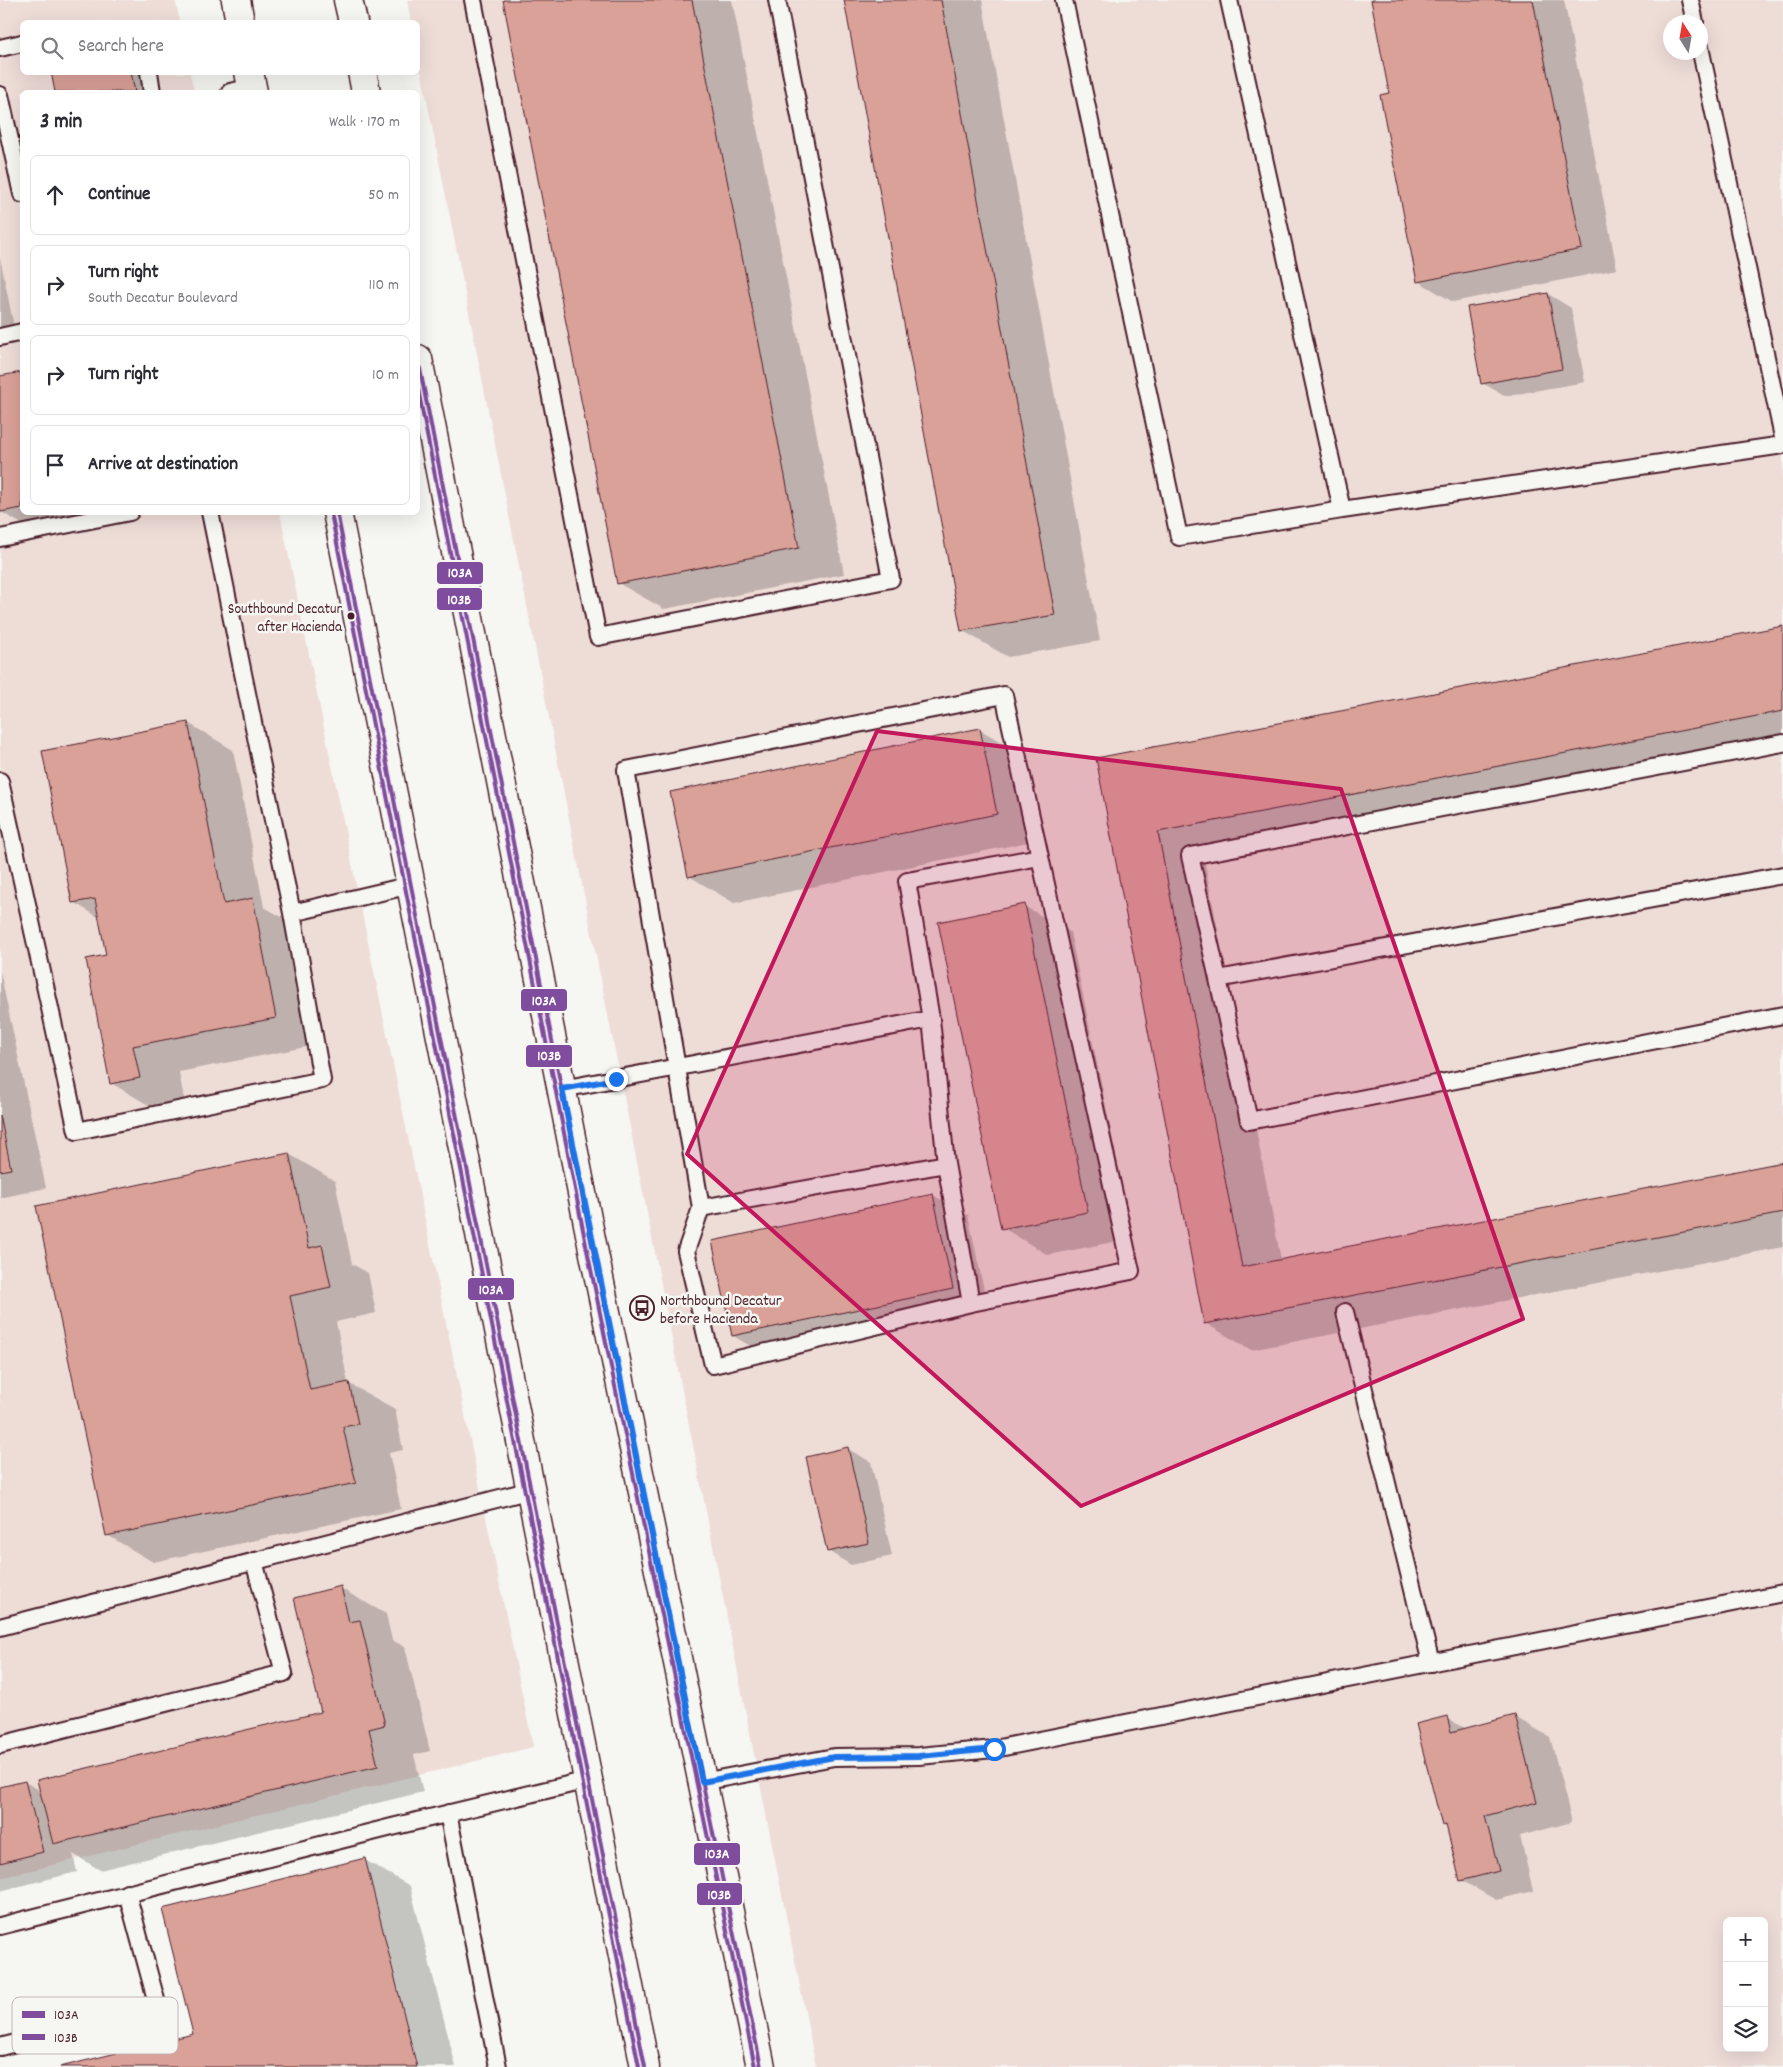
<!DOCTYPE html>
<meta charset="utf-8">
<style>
:root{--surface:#fff;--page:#f7f7f7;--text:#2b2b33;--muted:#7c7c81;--line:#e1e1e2}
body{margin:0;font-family:Dekko,sans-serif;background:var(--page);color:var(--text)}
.controls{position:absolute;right:15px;bottom:15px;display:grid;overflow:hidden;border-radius:8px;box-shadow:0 5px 20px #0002}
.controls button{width:45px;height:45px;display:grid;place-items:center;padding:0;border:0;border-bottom:1px solid var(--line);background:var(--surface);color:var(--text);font:25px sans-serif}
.compass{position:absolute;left:1663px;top:15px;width:45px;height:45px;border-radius:50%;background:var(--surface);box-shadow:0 5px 20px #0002;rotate:349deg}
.stop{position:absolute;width:15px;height:15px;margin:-11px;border:4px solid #1a73e8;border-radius:50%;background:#fff}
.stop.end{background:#1a73e8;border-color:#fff;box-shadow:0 1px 5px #0008}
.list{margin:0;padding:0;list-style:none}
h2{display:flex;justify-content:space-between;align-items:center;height:65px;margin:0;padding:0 20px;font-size:21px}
h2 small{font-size:16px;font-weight:400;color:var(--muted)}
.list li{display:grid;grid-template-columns:32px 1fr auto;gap:15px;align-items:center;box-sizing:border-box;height:80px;margin:0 10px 10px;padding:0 10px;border:1px solid var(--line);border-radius:8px}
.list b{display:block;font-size:19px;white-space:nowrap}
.list p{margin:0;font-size:16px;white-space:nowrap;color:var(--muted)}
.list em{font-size:16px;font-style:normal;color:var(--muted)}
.icon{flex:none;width:28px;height:28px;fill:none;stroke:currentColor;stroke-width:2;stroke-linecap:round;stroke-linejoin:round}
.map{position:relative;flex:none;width:1783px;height:2067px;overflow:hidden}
.search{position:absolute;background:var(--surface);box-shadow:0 5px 20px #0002;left:20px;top:20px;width:400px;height:55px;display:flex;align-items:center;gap:12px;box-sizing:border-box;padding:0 18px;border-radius:8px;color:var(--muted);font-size:19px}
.panel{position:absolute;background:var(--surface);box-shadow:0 5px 20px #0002;left:20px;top:90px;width:400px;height:425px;border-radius:8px}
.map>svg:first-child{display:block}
.built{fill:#eedcd7;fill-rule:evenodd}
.shadow{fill:#0003}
.building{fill:#daa198;stroke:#4a1f2b}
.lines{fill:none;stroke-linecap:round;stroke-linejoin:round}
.lane-casing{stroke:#4a1f2b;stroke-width:20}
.primary-casing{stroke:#4a1f2b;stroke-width:31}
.lane{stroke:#f6f6f2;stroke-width:16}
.primary{stroke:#f6f6f2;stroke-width:28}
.bus-1-casing{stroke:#f6f6f2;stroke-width:8}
.bus-2-casing{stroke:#f6f6f2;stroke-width:8}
.bus-1{stroke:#804c9e;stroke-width:4}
.bus-2{stroke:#804c9e;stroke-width:4}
.route{stroke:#1a73e8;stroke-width:6}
.marked{fill:#c2185b;fill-opacity:0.2;stroke:#c2185b;stroke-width:4;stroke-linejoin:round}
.bus-dot{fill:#4a1f2b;stroke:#f6f6f2;stroke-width:2}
.labels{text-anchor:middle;stroke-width:5;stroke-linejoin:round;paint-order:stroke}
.bus-label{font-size:15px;fill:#4a1f2b;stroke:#f6f6f2;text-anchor:end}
.poi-label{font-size:16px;fill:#4a1f2b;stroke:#f6f6f2;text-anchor:start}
.key{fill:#f6f6f2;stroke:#c2b6b6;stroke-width:1}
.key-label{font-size:14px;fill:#4a1f2b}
.line-badge{stroke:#f6f6f2;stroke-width:2}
.badge-label{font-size:14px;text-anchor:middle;font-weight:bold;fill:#fff}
</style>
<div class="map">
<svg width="1783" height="2067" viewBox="0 0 1783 2067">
<rect width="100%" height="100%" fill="#f6f6f2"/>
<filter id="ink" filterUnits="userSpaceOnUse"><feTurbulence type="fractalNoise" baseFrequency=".02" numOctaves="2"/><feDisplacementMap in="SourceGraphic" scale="10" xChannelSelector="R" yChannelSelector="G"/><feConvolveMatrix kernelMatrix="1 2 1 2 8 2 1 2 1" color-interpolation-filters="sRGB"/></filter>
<g filter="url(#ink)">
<!-- built -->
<path class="built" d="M 0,0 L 175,0 L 180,22 L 22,22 L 22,72 L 190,73 L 194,92 L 22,92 L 22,512 L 280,513 L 533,1747 L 0,1878 Z
M 407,0 L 1783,0 L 1783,2067 L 816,2067 L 418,55 L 418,22 L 411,22 ZM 1670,22 L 1700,22 L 1700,52 L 1670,52 ZM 1727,1921 L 1764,1921 L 1764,2048 L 1727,2048 Z"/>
<!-- shadow -->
<path class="shadow" d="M 505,0 L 732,0 L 844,574 L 664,609 L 618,583 Z
M 846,0 L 982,0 L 1100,641 L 1008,657 L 963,631 Z
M 1373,0 L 1564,0 L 1617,269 L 1453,302 L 1418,281 L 1391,94 Z
M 52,72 L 141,72 L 145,92 L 56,92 Z
M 0,257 L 17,342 L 0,346 Z
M 1548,294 L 1571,308 L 1585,382 L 1506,396 L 1482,383 Z
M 22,373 L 22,512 L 145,512 L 36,532 L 1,512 L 0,377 Z
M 1783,627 L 1783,746 L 1204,858 L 1281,1260 L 1783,1164 L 1783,1247 L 1251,1350 L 1205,1323 L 1097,759 Z
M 188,723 L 233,750 L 264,907 L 298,926 L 321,1044 L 179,1072 L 185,1104 L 157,1110 L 111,1083 L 108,956 L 100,918 L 73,902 Z
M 979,729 L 1025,756 L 1043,839 L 734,903 L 689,876 Z
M 1024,906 L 1070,932 L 1133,1238 L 1048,1255 L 1003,1228 Z
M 0,971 L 46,1188 L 0,1198 Z
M 289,1154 L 335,1181 L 352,1264 L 368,1273 L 376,1313 L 336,1322 L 348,1383 L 395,1409 L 403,1450 L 389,1453 L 401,1509 L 153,1562 L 107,1535 Z
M 933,1195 L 968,1215 L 988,1309 L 768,1356 L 733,1336 Z
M 848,1449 L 871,1462 L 892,1556 L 851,1565 L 828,1551 Z
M 340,1588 L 386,1614 L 392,1640 L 405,1647 L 430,1751 L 414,1755 L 423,1792 L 100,1870 L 73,1854 L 77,1872 L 0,1891 L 0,1788 L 25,1782 L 41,1791 L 323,1713 Z
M 1515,1717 L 1550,1737 L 1572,1822 L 1520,1836 L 1533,1891 L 1496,1900 L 1461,1880 L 1448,1828 L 1443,1825 L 1446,1718 L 1467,1729 Z
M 365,1860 L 410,1886 L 456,2067 L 65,2067 L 195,2034 Z"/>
<!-- building -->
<path class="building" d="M 503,0 L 692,0 L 799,548 L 617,584 Z
M 844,0 L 941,0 L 1055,615 L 961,631 Z
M 1371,0 L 1533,0 L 1582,249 L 1417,282 L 1380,95 L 1389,93 Z
M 51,72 L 131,72 L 135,92 L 55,92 Z
M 1548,293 L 1562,369 L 1481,384 L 1467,307 Z
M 22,372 L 22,508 L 0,512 L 0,376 Z
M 1783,626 L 1783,711 L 1158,832 L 1242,1267 L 1783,1162 L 1783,1213 L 1204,1324 L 1096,758 Z
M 188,722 L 224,904 L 253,898 L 276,1018 L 133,1046 L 140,1078 L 110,1084 L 86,959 L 106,955 L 95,899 L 72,903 L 42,751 Z
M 980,728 L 997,814 L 688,877 L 670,792 Z
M 1025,904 L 1088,1212 L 1001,1229 L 938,922 Z
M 0,1115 L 11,1169 L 0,1171 Z
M 289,1153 L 309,1248 L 322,1245 L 331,1287 L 290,1296 L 310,1390 L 349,1382 L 358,1424 L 343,1427 L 356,1483 L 106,1536 L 36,1206 Z
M 933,1194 L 953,1289 L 732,1336 L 712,1241 Z
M 848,1447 L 869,1543 L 827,1552 L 806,1457 Z
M 341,1586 L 349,1622 L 360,1620 L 385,1725 L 369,1729 L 378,1766 L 53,1844 L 37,1780 L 321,1712 L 294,1598 Z
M 1515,1715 L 1537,1802 L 1485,1816 L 1499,1871 L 1460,1881 L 1446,1825 L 1442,1826 L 1416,1724 L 1447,1716 L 1451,1732 Z
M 25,1781 L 43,1852 L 0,1863 L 0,1787 Z
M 365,1858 L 417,2067 L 60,2067 L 193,2034 L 162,1909 Z"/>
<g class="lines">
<defs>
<path id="lane" d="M 473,0 L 598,637 L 891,579 L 777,0
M 1064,0 L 1179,537 L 1342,510 L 1229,0
M 1690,0 L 1695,22
M 1700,47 L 1783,437
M 0,48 L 22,43
M 149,72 L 152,92
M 230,92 L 252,87
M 0,95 L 22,194
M 0,337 L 22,332
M 1342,510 L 1783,445
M 0,538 L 130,512
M 1783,743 L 1190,856 L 1218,979 L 1783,875
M 0,781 L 77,1131 L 322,1080 L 292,913 L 210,512
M 292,913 L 411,885
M 1218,979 L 1249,1121 L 1783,1015
M 562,1089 L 931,1019 L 907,881 L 1040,857 L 1004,695 L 626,770 L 677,1068 L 701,1208 L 946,1164 L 931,1019
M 701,1208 L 686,1251 L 713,1365 L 971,1303 L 946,1164
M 971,1303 L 1131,1271 L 1040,857
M 1345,1312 L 1431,1663
M 0,1627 L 531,1490
M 0,1745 L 284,1673 L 254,1561
M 702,1782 L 834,1757 L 919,1756 L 994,1749 L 1783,1593
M 448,1813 L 498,2067
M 0,1926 L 392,1827 L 588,1780
M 0,2047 L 158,2007 L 127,1893"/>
<path id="primary" d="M 236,0 L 240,22
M 348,0 L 353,22
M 249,72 L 253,92
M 362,72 L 366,92
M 418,359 L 592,1244 L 761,2067
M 337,512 L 645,2067"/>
</defs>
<!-- lane casing -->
<use href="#lane" class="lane-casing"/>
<!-- primary casing -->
<use href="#primary" class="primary-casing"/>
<!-- lane -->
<use href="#lane" class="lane"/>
<!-- primary -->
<use href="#primary" class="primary"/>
<defs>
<path id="bus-1" d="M 418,359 L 592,1244 L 761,2067
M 337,512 L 645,2067"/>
<path id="bus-2" d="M 418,389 L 586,1245 L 755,2067
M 331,513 L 639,2067"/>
</defs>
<!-- bus-1 casing -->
<use href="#bus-1" class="bus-1-casing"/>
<!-- bus-2 casing -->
<use href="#bus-2" class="bus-2-casing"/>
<!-- bus-1 -->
<use href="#bus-1" class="bus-1"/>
<!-- bus-2 -->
<use href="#bus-2" class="bus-2"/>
</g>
</g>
<g class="lines" filter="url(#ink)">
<!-- route -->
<path class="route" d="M 616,1079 L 562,1089 L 702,1782 L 834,1757 L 919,1756 L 994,1749"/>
</g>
<!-- marked area -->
<path class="marked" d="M 877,731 L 1341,789 L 1523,1319 L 1081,1506 L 687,1154 Z"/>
<!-- icons -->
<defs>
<symbol id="bus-ring" viewBox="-11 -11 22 22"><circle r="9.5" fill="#f6f6f2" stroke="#4a1f2b" stroke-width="1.5"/><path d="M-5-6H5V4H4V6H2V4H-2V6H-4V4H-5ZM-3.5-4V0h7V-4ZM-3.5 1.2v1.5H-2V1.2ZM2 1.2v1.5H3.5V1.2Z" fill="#4a1f2b"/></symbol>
</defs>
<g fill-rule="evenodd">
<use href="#bus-ring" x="628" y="1294" width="28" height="28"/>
</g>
<!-- markers -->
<circle class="bus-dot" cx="351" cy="616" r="4.5"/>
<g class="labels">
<!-- bus labels -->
<g class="bus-label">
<text x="342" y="613">Southbound Decatur<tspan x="342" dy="18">after Hacienda</tspan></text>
</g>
<!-- poi labels -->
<g class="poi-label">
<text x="660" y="1305">Northbound Decatur<tspan x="660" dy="18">before Hacienda</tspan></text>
</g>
</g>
<!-- legend -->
<rect x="12" y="1997" width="166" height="57" rx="8" class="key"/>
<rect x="22" y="2011" width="23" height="7" fill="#804c9e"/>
<rect x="22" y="2034" width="23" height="6" fill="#804c9e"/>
<g class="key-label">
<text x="54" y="2019">103A</text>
<text x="54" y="2042">103B</text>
</g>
<g class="line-badge">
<rect x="436" y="561" width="48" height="24" rx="5" fill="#804c9e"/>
<rect x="436" y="587" width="47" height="24" rx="5" fill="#804c9e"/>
<rect x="520" y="988" width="48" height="24" rx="5" fill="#804c9e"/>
<rect x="525" y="1044" width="48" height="24" rx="5" fill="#804c9e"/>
<rect x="467" y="1277" width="48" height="24" rx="5" fill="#804c9e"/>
<rect x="693" y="1842" width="48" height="24" rx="5" fill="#804c9e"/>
<rect x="696" y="1882" width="47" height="24" rx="5" fill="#804c9e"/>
</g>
<g class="badge-label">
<text x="460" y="577">103A</text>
<text x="459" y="604">103B</text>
<text x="544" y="1005">103A</text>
<text x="549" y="1060">103B</text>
<text x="491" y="1294">103A</text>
<text x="717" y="1858">103A</text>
<text x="719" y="1899">103B</text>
</g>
</svg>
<div class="controls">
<button>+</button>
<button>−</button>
<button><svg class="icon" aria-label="layers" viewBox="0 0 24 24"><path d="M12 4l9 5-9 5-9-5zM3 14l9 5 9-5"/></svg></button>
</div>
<svg class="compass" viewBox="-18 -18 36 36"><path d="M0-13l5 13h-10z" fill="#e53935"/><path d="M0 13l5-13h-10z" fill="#7c7c81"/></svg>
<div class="stop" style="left:994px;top:1749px"></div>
<div class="stop end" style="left:616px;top:1079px"></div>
<div class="search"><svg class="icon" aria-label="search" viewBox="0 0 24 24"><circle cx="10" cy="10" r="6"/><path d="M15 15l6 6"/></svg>Search here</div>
<section class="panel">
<h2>3 min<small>Walk · 170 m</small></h2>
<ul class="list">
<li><svg class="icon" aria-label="ahead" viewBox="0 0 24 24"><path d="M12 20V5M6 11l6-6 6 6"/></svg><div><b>Continue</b></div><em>50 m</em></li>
<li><svg class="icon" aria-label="right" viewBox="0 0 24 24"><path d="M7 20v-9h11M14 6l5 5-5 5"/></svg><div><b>Turn right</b><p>South Decatur Boulevard</p></div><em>110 m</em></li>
<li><svg class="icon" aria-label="right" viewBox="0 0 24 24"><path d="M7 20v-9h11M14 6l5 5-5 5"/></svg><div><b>Turn right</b></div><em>10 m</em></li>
<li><svg class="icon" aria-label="arrive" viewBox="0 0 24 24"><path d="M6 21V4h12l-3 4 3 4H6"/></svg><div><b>Arrive at destination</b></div></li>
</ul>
</section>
</div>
